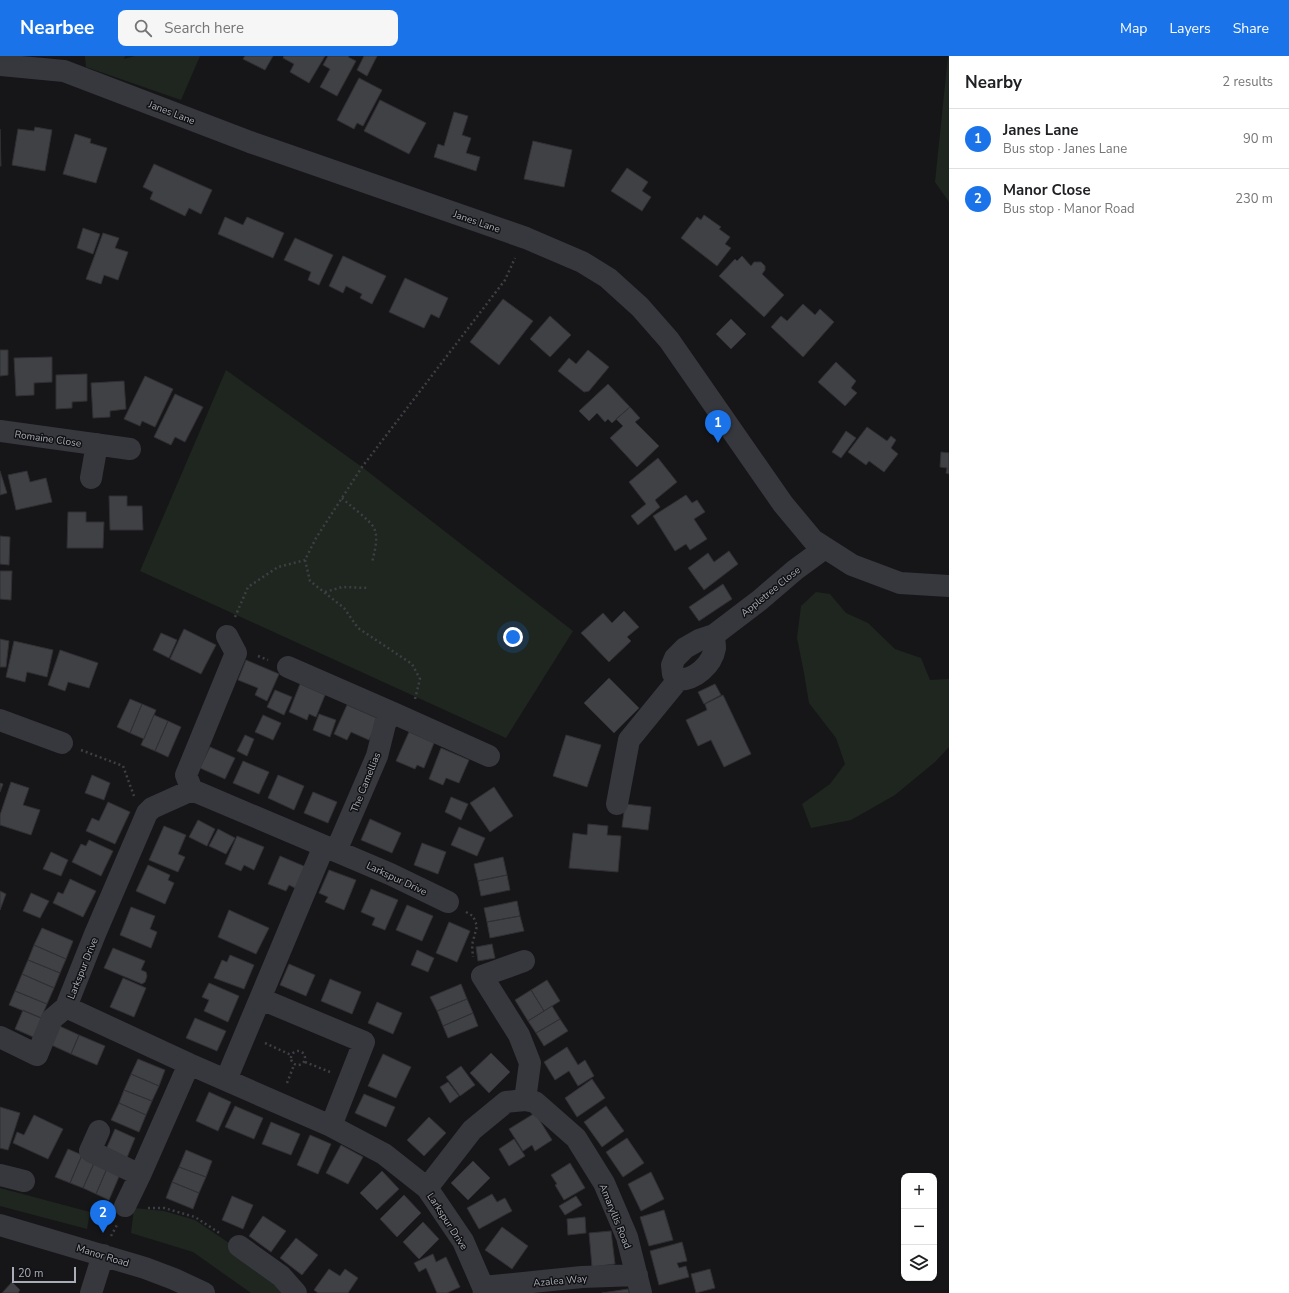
<!DOCTYPE html>
<meta charset="utf-8">
<style>
:root{--surface:#fff;--page:#f6f6f6;--text:#202124;--muted:#757577;--line:#e0e0e0;--accent:#1a73e8}
body{margin:0;font-family:"Nunito Sans",sans-serif;background:var(--page);color:var(--text)}
.controls{position:absolute;right:12px;bottom:12px;display:grid;overflow:hidden;border-radius:8px;box-shadow:0 1px 3px #0004}
.controls button{width:36px;height:36px;display:grid;place-items:center;padding:0;border:0;border-bottom:1px solid var(--line);background:var(--surface);color:var(--text);font:20px sans-serif}
.scale{position:absolute;left:12px;bottom:10px;width:64px;box-sizing:border-box;padding-left:4px;border:2px solid #a8adb8;border-top:0;font-size:11px;line-height:14px;white-space:nowrap;color:#a8adb8;-webkit-text-stroke:3px #111113;paint-order:stroke}
.you{position:absolute;left:513px;top:581px;width:14px;height:14px;margin:-10px;border:3px solid #fff;border-radius:50%;background:#1a73e8;box-shadow:0 0 0 6px #1a73e833}
.badge{display:grid;place-items:center;width:26px;height:26px;border-radius:50%;background:var(--accent);color:#fff;font-size:13px;font-weight:700}
.pin{position:absolute;translate:-50% -33px;filter:drop-shadow(0 1px 2px #0008)}
.pin::after{content:'';position:absolute;top:21px;width:14px;height:12px;background:inherit;clip-path:polygon(0 0,100% 0,50% 100%)}
.list{margin:0;padding:0;list-style:none}
h2{display:flex;justify-content:space-between;align-items:center;height:52px;margin:0;padding:0 16px;font-size:17px}
h2 small{font-size:13px;font-weight:400;color:var(--muted)}
.list li{display:grid;grid-template-columns:26px 1fr auto;gap:12px;align-items:center;box-sizing:border-box;height:60px;padding:0 16px;border-top:1px solid var(--line)}
.list b{display:block;font-size:15px;white-space:nowrap}
.list p{margin:0;font-size:13px;white-space:nowrap;color:var(--muted)}
.list em{font-size:13px;font-style:normal;color:var(--muted)}
.icon{flex:none;width:22px;height:22px;fill:none;stroke:currentColor;stroke-width:2;stroke-linecap:round;stroke-linejoin:round}
.map{position:relative;flex:none;width:949px;height:1237px;overflow:hidden}
header{display:flex;align-items:center;gap:24px;box-sizing:border-box;height:56px;padding:0 20px;background:var(--accent);color:#fff}
header strong{font-size:19px}
nav{display:flex;gap:22px;margin-inline-start:auto;font-size:14px}
.search{width:280px;height:36px;background:var(--page);display:flex;align-items:center;gap:10px;box-sizing:border-box;padding:0 14px;border-radius:8px;color:var(--muted);font-size:15px}
main{display:flex}
aside{flex:1;background:var(--surface)}
.map>svg:first-child{display:block}
.green{fill:#1e261f}
.building{fill:#404145;stroke:#303034}
.lines{fill:none;stroke-linecap:round;stroke-linejoin:round}
.path{stroke:#3d3f44;stroke-width:2.5;stroke-dasharray:2 3;stroke-linecap:butt}
.minor{stroke:#37383d;stroke-width:22}
.labels{text-anchor:middle;stroke-width:3;stroke-linejoin:round;paint-order:stroke}
.street-label{font-size:10px;fill:#a8adb8;stroke:#111113}
</style>
<header>
<strong>Nearbee</strong>
<div class="search"><svg class="icon" aria-label="search" viewBox="0 0 24 24"><circle cx="10" cy="10" r="6"/><path d="M15 15l6 6"/></svg>Search here</div>
<nav><a>Map</a><a>Layers</a><a>Share</a></nav>
</header>
<main>
<div class="map">
<svg width="949" height="1237" viewBox="0 0 949 1237">
<rect width="100%" height="100%" fill="#161618"/>
<!-- green -->
<path class="green" d="M 85,0 L 125,0 L 124,3 L 135,0 L 200,0 L 181,44 L 86,11 Z
M 948,0 L 949,0 L 949,146 L 935,126 Z
M 226,314 L 362,411 L 573,575 L 506,682 L 140,515 Z
M 816,536 L 830,538 L 846,557 L 868,567 L 895,593 L 921,602 L 930,624 L 949,623 L 949,691 L 935,706 L 895,739 L 851,764 L 811,772 L 802,748 L 830,728 L 845,708 L 836,682 L 809,647 L 804,617 L 797,582 L 801,550 Z
M 0,1132 L 90,1156 L 87,1173 L 0,1150 Z
M 134,1152 L 164,1155 L 195,1164 L 238,1193 L 290,1237 L 251,1237 L 193,1196 L 131,1177 Z"/>
<!-- building -->
<path class="building" d="M 245,0 L 273,0 L 265,14 L 243,3 Z
M 284,0 L 325,0 L 309,27 L 290,16 L 294,8 L 283,2 Z
M 328,0 L 349,0 L 348,1 L 356,5 L 337,40 L 320,31 L 330,13 L 323,9 Z
M 364,0 L 377,0 L 367,20 L 357,14 Z
M 359,22 L 382,34 L 363,70 L 357,67 L 354,73 L 337,64 Z
M 380,44 L 426,67 L 409,98 L 364,75 Z
M 454,56 L 468,60 L 462,79 L 471,82 L 466,97 L 480,101 L 476,115 L 434,101 L 438,88 L 444,90 Z
M 35,71 L 52,74 L 45,115 L 12,109 L 18,73 L 34,75 Z
M 0,73 L 1,110 L 0,110 Z
M 75,78 L 91,83 L 90,87 L 107,92 L 96,127 L 63,118 Z
M 533,85 L 572,94 L 564,131 L 524,123 Z
M 154,108 L 212,134 L 201,158 L 189,152 L 185,160 L 150,143 L 153,136 L 143,131 Z
M 627,112 L 648,126 L 642,135 L 651,141 L 642,155 L 611,135 Z
M 704,159 L 721,171 L 719,173 L 730,181 L 725,188 L 731,192 L 717,210 L 681,182 L 697,161 L 701,164 Z
M 225,161 L 243,169 L 247,161 L 284,177 L 273,202 L 218,178 Z
M 83,172 L 100,178 L 93,198 L 77,192 Z
M 103,177 L 119,182 L 115,192 L 128,196 L 118,224 L 104,219 L 101,228 L 86,223 Z
M 295,182 L 333,199 L 319,229 L 308,224 L 311,216 L 284,204 Z
M 343,200 L 386,220 L 372,248 L 360,242 L 362,238 L 346,230 L 343,237 L 329,230 Z
M 742,200 L 751,210 L 754,206 L 761,206 L 765,210 L 765,214 L 762,218 L 784,239 L 764,261 L 719,220 L 735,203 L 737,205 Z
M 405,222 L 448,242 L 439,262 L 431,258 L 424,272 L 389,256 Z
M 503,243 L 533,265 L 499,309 L 470,286 Z
M 803,248 L 815,259 L 820,253 L 834,266 L 803,301 L 771,271 L 781,260 L 787,265 Z
M 550,260 L 571,279 L 550,301 L 530,283 Z
M 731,263 L 746,278 L 731,293 L 716,278 Z
M 0,294 L 8,294 L 8,319 L 0,320 Z
M 588,294 L 609,311 L 589,335 L 584,336 L 558,315 L 569,302 L 576,308 Z
M 52,301 L 52,326 L 34,327 L 34,339 L 16,340 L 14,302 Z
M 836,306 L 856,325 L 851,332 L 857,337 L 845,350 L 818,326 Z
M 87,318 L 87,345 L 72,346 L 72,352 L 56,353 L 56,319 Z
M 145,320 L 173,333 L 155,371 L 142,365 L 140,370 L 124,363 Z
M 124,325 L 126,353 L 110,355 L 110,361 L 93,362 L 91,327 Z
M 608,328 L 630,351 L 612,367 L 608,363 L 605,366 L 597,357 L 589,365 L 579,355 Z
M 175,338 L 203,351 L 185,386 L 175,381 L 171,389 L 154,381 Z
M 630,351 L 640,362 L 635,366 L 659,390 L 637,411 L 610,382 L 623,370 L 616,363 Z
M 867,371 L 887,385 L 891,380 L 896,384 L 891,392 L 898,398 L 884,416 L 869,405 L 866,409 L 848,396 Z
M 846,375 L 856,382 L 841,402 L 832,396 Z
M 941,396 L 949,397 L 949,418 L 946,417 L 947,412 L 940,411 Z
M 658,402 L 677,426 L 655,444 L 660,451 L 638,469 L 631,460 L 646,448 L 629,426 Z
M 0,415 L 7,437 L 0,439 Z
M 27,415 L 30,426 L 46,422 L 52,446 L 16,454 L 8,419 Z
M 686,439 L 692,447 L 697,444 L 705,456 L 694,463 L 707,483 L 690,494 L 686,488 L 675,495 L 653,460 Z
M 109,440 L 127,440 L 127,450 L 142,450 L 143,474 L 110,474 Z
M 68,456 L 86,456 L 86,466 L 104,466 L 103,492 L 67,492 Z
M 0,480 L 10,481 L 9,509 L 0,508 Z
M 729,495 L 738,508 L 704,534 L 688,512 L 708,497 L 714,506 Z
M 0,515 L 12,515 L 11,544 L 0,543 Z
M 723,528 L 732,543 L 699,565 L 689,551 Z
M 624,555 L 639,571 L 627,581 L 631,585 L 609,606 L 581,577 L 603,557 L 612,567 Z
M 184,573 L 216,589 L 201,618 L 170,603 Z
M 161,577 L 177,584 L 169,602 L 153,594 Z
M 0,583 L 9,585 L 6,611 L 0,611 Z
M 14,585 L 53,594 L 47,621 L 27,616 L 25,626 L 6,621 Z
M 60,594 L 98,607 L 89,632 L 68,626 L 65,635 L 48,629 Z
M 246,604 L 279,618 L 267,645 L 255,639 L 258,632 L 238,624 Z
M 609,622 L 639,652 L 614,677 L 584,647 Z
M 300,628 L 325,639 L 316,661 L 309,658 L 307,664 L 289,656 Z
M 715,628 L 721,639 L 704,648 L 698,636 Z
M 275,634 L 292,641 L 284,659 L 267,651 Z
M 723,639 L 751,698 L 724,711 L 711,684 L 698,690 L 686,664 L 707,654 L 705,648 Z
M 130,643 L 142,648 L 130,677 L 117,671 Z
M 142,648 L 156,654 L 144,683 L 130,677 Z
M 347,649 L 379,663 L 369,684 L 351,676 L 347,684 L 334,678 Z
M 319,658 L 336,664 L 330,681 L 313,674 Z
M 154,659 L 168,665 L 155,695 L 141,689 Z
M 263,659 L 281,667 L 273,684 L 255,676 Z
M 168,665 L 181,671 L 168,701 L 155,695 Z
M 409,676 L 434,687 L 424,712 L 417,709 L 415,713 L 396,705 Z
M 245,679 L 254,683 L 247,700 L 237,695 Z
M 566,679 L 601,689 L 587,731 L 553,720 Z
M 210,691 L 235,702 L 225,723 L 200,712 Z
M 441,692 L 469,704 L 459,727 L 446,722 L 443,729 L 429,723 Z
M 243,705 L 269,716 L 259,738 L 233,727 Z
M 92,719 L 110,727 L 104,744 L 85,737 Z
M 278,719 L 304,730 L 294,754 L 268,742 Z
M 11,726 L 29,732 L 23,749 L 40,754 L 31,779 L 0,769 L 0,759 Z
M 0,727 L 3,728 L 0,736 Z
M 494,731 L 513,760 L 490,776 L 470,747 Z
M 313,736 L 337,746 L 328,767 L 304,757 Z
M 451,741 L 468,748 L 461,764 L 445,756 Z
M 108,746 L 130,756 L 115,788 L 86,775 L 92,762 L 99,765 Z
M 625,748 L 651,751 L 648,774 L 622,771 Z
M 370,763 L 401,777 L 392,797 L 361,784 Z
M 198,764 L 215,773 L 207,790 L 189,781 Z
M 588,768 L 608,770 L 607,779 L 621,780 L 618,816 L 569,812 L 573,777 L 587,779 Z
M 164,770 L 186,779 L 178,798 L 185,801 L 178,816 L 149,804 Z
M 459,771 L 485,782 L 477,800 L 451,789 Z
M 218,773 L 235,782 L 226,798 L 209,790 Z
M 237,780 L 264,791 L 254,814 L 244,809 L 241,815 L 225,808 Z
M 89,784 L 113,795 L 101,820 L 72,806 L 81,788 L 86,790 Z
M 422,787 L 446,796 L 438,818 L 414,809 Z
M 51,796 L 68,804 L 61,820 L 43,813 Z
M 280,800 L 306,811 L 297,833 L 289,829 L 286,835 L 268,828 Z
M 503,801 L 507,819 L 478,825 L 474,808 Z
M 148,809 L 170,819 L 168,824 L 174,827 L 165,848 L 136,835 Z
M 329,814 L 356,824 L 344,854 L 325,846 L 328,841 L 319,837 Z
M 507,819 L 510,834 L 481,840 L 478,825 Z
M 70,823 L 96,835 L 83,861 L 53,847 L 58,836 L 63,838 Z
M 371,833 L 398,844 L 385,874 L 372,869 L 375,862 L 361,856 Z
M 0,835 L 6,838 L 0,854 Z
M 31,837 L 49,845 L 40,862 L 23,855 Z
M 517,845 L 520,860 L 487,866 L 484,852 Z
M 407,849 L 433,860 L 422,885 L 396,874 Z
M 131,851 L 155,860 L 150,873 L 157,876 L 151,892 L 120,879 Z
M 229,854 L 269,872 L 256,898 L 218,881 Z
M 520,860 L 524,875 L 490,882 L 487,866 Z
M 449,866 L 470,875 L 457,906 L 436,897 Z
M 42,872 L 73,885 L 66,903 L 34,889 Z
M 492,888 L 495,902 L 478,905 L 476,891 Z
M 34,889 L 66,903 L 60,917 L 28,904 Z
M 113,892 L 145,905 L 141,914 L 146,916 L 147,920 L 145,926 L 142,928 L 104,912 Z
M 417,894 L 434,902 L 428,916 L 411,909 Z
M 230,899 L 254,909 L 244,933 L 214,922 L 222,904 L 227,906 Z
M 28,904 L 60,917 L 54,932 L 22,918 Z
M 289,908 L 315,919 L 306,940 L 280,929 Z
M 22,918 L 54,932 L 47,948 L 15,935 Z
M 123,922 L 146,932 L 134,961 L 110,951 Z
M 330,923 L 361,936 L 352,958 L 321,945 Z
M 547,924 L 560,945 L 544,955 L 531,934 Z
M 209,927 L 239,940 L 228,966 L 204,955 L 209,944 L 202,941 Z
M 461,928 L 467,943 L 437,955 L 430,941 Z
M 531,934 L 544,955 L 528,965 L 515,944 Z
M 15,935 L 47,948 L 41,962 L 9,949 Z
M 467,943 L 473,957 L 443,970 L 437,955 Z
M 377,946 L 402,957 L 393,978 L 368,967 Z
M 552,950 L 560,963 L 536,977 L 528,965 Z
M 23,954 L 55,968 L 47,987 L 15,973 Z
M 473,957 L 478,970 L 448,982 L 443,970 Z
M 195,962 L 226,975 L 217,995 L 186,982 Z
M 560,963 L 568,975 L 544,990 L 536,977 Z
M 55,968 L 79,979 L 71,998 L 47,987 Z
M 79,979 L 105,990 L 97,1009 L 71,998 Z
M 567,991 L 578,1009 L 585,1004 L 594,1020 L 578,1030 L 569,1015 L 555,1024 L 544,1006 Z
M 491,997 L 510,1016 L 489,1037 L 470,1017 Z
M 383,998 L 411,1011 L 396,1042 L 368,1030 Z
M 138,1003 L 165,1014 L 159,1030 L 131,1018 Z
M 461,1010 L 475,1029 L 460,1040 L 446,1021 Z
M 131,1018 L 159,1030 L 152,1045 L 124,1034 Z
M 592,1023 L 605,1042 L 577,1061 L 565,1042 Z
M 448,1026 L 459,1040 L 450,1047 L 440,1031 Z
M 124,1034 L 152,1045 L 146,1059 L 119,1047 Z
M 209,1036 L 231,1046 L 218,1075 L 196,1065 Z
M 364,1038 L 395,1051 L 386,1071 L 355,1057 Z
M 119,1047 L 146,1059 L 139,1076 L 111,1064 Z
M 235,1050 L 263,1062 L 254,1083 L 225,1071 Z
M 606,1050 L 624,1075 L 602,1091 L 584,1066 Z
M 0,1051 L 20,1057 L 8,1094 L 0,1092 Z
M 535,1057 L 552,1084 L 535,1095 L 532,1089 L 523,1095 L 509,1073 Z
M 34,1059 L 63,1073 L 48,1103 L 13,1087 L 17,1076 L 24,1079 Z
M 429,1061 L 446,1077 L 424,1100 L 407,1084 Z
M 271,1066 L 300,1078 L 291,1099 L 262,1088 Z
M 115,1073 L 135,1082 L 121,1116 L 100,1107 Z
M 310,1079 L 331,1088 L 318,1118 L 297,1109 Z
M 627,1082 L 644,1107 L 623,1121 L 606,1096 Z
M 514,1083 L 525,1100 L 509,1110 L 499,1093 Z
M 341,1089 L 363,1101 L 348,1128 L 326,1117 Z
M 68,1093 L 82,1099 L 70,1127 L 55,1121 Z
M 186,1094 L 212,1105 L 206,1121 L 179,1111 Z
M 82,1099 L 95,1105 L 83,1132 L 70,1127 Z
M 95,1105 L 108,1110 L 96,1138 L 83,1132 Z
M 473,1105 L 490,1122 L 468,1144 L 451,1127 Z
M 570,1107 L 585,1132 L 564,1144 L 555,1129 L 557,1128 L 551,1119 Z
M 108,1110 L 121,1116 L 109,1144 L 96,1138 Z
M 179,1111 L 206,1121 L 199,1137 L 172,1126 Z
M 382,1115 L 399,1133 L 377,1154 L 360,1137 Z
M 651,1116 L 664,1143 L 641,1155 L 628,1128 Z
M 172,1126 L 199,1137 L 193,1153 L 166,1142 Z
M 492,1138 L 497,1146 L 505,1142 L 512,1155 L 479,1173 L 467,1152 Z
M 404,1139 L 421,1157 L 397,1181 L 380,1163 Z
M 232,1140 L 253,1149 L 243,1173 L 222,1164 Z
M 576,1140 L 582,1149 L 565,1159 L 559,1150 Z
M 664,1154 L 673,1184 L 649,1190 L 640,1161 Z
M 263,1160 L 286,1175 L 271,1196 L 249,1180 Z
M 585,1161 L 586,1177 L 568,1179 L 567,1163 Z
M 423,1166 L 439,1183 L 419,1203 L 403,1186 Z
M 502,1171 L 528,1190 L 512,1213 L 485,1194 Z
M 611,1175 L 615,1208 L 592,1211 L 589,1177 Z
M 296,1182 L 318,1199 L 302,1219 L 280,1202 Z
M 682,1186 L 687,1205 L 677,1207 L 679,1212 L 686,1210 L 689,1221 L 659,1229 L 650,1195 Z
M 433,1198 L 436,1206 L 446,1201 L 460,1231 L 447,1237 L 437,1237 L 426,1212 L 419,1216 L 414,1207 Z
M 329,1213 L 340,1220 L 345,1213 L 358,1222 L 348,1237 L 318,1237 L 314,1234 Z
M 710,1213 L 715,1232 L 696,1237 L 691,1218 Z
M 12,1226 L 20,1234 L 18,1237 L 2,1237 Z
M 628,1233 L 629,1237 L 602,1237 Z"/>
<g class="lines">
<!-- path -->
<path class="path" d="M 342,442 C 349,449 370,464 374,472 C 379,482 374,497 372,507
M 325,536 L 342,531 L 368,532
M 235,561 L 248,531 L 278,511 L 305,504
M 258,600 L 268,604
M 415,643 L 420,623 L 412,608 L 358,572 L 344,552 L 310,525 L 305,504 L 316,482 L 362,411 L 505,224 L 515,202
M 81,694 L 123,710 L 134,740
M 466,856 L 473,860 L 477,870 L 472,889 L 473,901
M 265,987 L 291,999
M291 1002a7 7 0 1 1 14 0a7 7 0 1 1-14 0Z
M 305,1006 L 330,1016
M 287,1027 L 294,1009
M 148,1152 L 164,1152 L 195,1161 L 221,1178
M 111,1180 L 117,1169"/>
<!-- minor -->
<path class="minor" d="M 0,9 L 64,15 L 250,86 L 526,182 L 582,206 L 608,222 L 640,251 L 669,284 L 783,448 L 813,484 L 852,509 L 900,527 L 949,530
M 0,375 L 130,393
M 91,422 L 97,388
M 714,579 C 714,583 715,588 715,592 C 712,609 695,624 678,624 L 673,618 L 672,609 L 675,602 L 685,592 L 699,584 L 714,579 L 760,544 L 795,514 L 825,492
M 288,611 L 391,656
M 0,664 L 62,687
M 192,734 L 186,719 L 236,597 L 227,580
M 617,748 L 629,684 L 678,624
M 336,795 L 377,700 L 385,668 L 391,656 L 489,700
M 448,846 L 390,818 L 192,734 L 152,752 L 147,757 L 95,878 L 66,951 L 189,1008 L 331,1070 L 384,1098 L 427,1132 L 463,1185 L 483,1231 L 484,1237
M 524,905 L 482,920 L 519,979 L 530,1007 L 525,1044
M 261,943 L 364,986 L 331,1070
M 0,981 L 37,999 L 52,963 L 66,951
M 226,1024 L 324,790
M 99,1075 L 90,1095 L 140,1119
M 0,1119 L 24,1125
M 427,1132 L 472,1074 L 506,1046 L 525,1044 L 535,1046 L 576,1082 L 604,1127 L 627,1181 L 641,1237
M 125,1150 L 140,1119 L 189,1008
M 0,1169 L 145,1212 L 174,1223 L 204,1237
M 239,1190 L 281,1220 L 296,1237
M 483,1231 L 582,1221 L 637,1219
M 91,1237 L 103,1199"/>
</g>
<g class="labels">
<!-- street labels -->
<g class="street-label">
<text transform="translate(172 56) rotate(21)" y="4">Janes Lane</text>
<text transform="translate(477 165) rotate(19)" y="4">Janes Lane</text>
<text transform="translate(48 382) rotate(8)" y="4">Romaine Close</text>
<text transform="translate(770 535) rotate(-39)" y="4">Appletree Close</text>
<text transform="translate(365 726) rotate(-68)" y="4">The Camellias</text>
<text transform="translate(397 822) rotate(25)" y="4">Larkspur Drive</text>
<text transform="translate(82 912) rotate(-68)" y="4">Larkspur Drive</text>
<text transform="translate(616 1160) rotate(68)" y="4">Amaryllis Road</text>
<text transform="translate(448 1165) rotate(57)" y="4">Larkspur Drive</text>
<text transform="translate(103 1199) rotate(17)" y="4">Manor Road</text>
<text transform="translate(560 1224) rotate(-5)" y="4">Azalea Way</text>
</g>
</g>
</svg>
<div class="controls">
<button>+</button>
<button>−</button>
<button><svg class="icon" aria-label="layers" viewBox="0 0 24 24"><path d="M12 4l9 5-9 5-9-5zM3 14l9 5 9-5"/></svg></button>
</div>
<div class="scale">20 m</div>
<div class="you"></div>
<div class="pin badge" style="left:718px;top:387px">1</div>
<div class="pin badge" style="left:103px;top:1177px">2</div>
</div>
<aside>
<h2>Nearby<small>2 results</small></h2>
<ul class="list">
<li><span class="badge">1</span><div><b>Janes Lane</b><p>Bus stop · Janes Lane</p></div><em>90 m</em></li>
<li><span class="badge">2</span><div><b>Manor Close</b><p>Bus stop · Manor Road</p></div><em>230 m</em></li>
</ul>
</aside>
</main>
